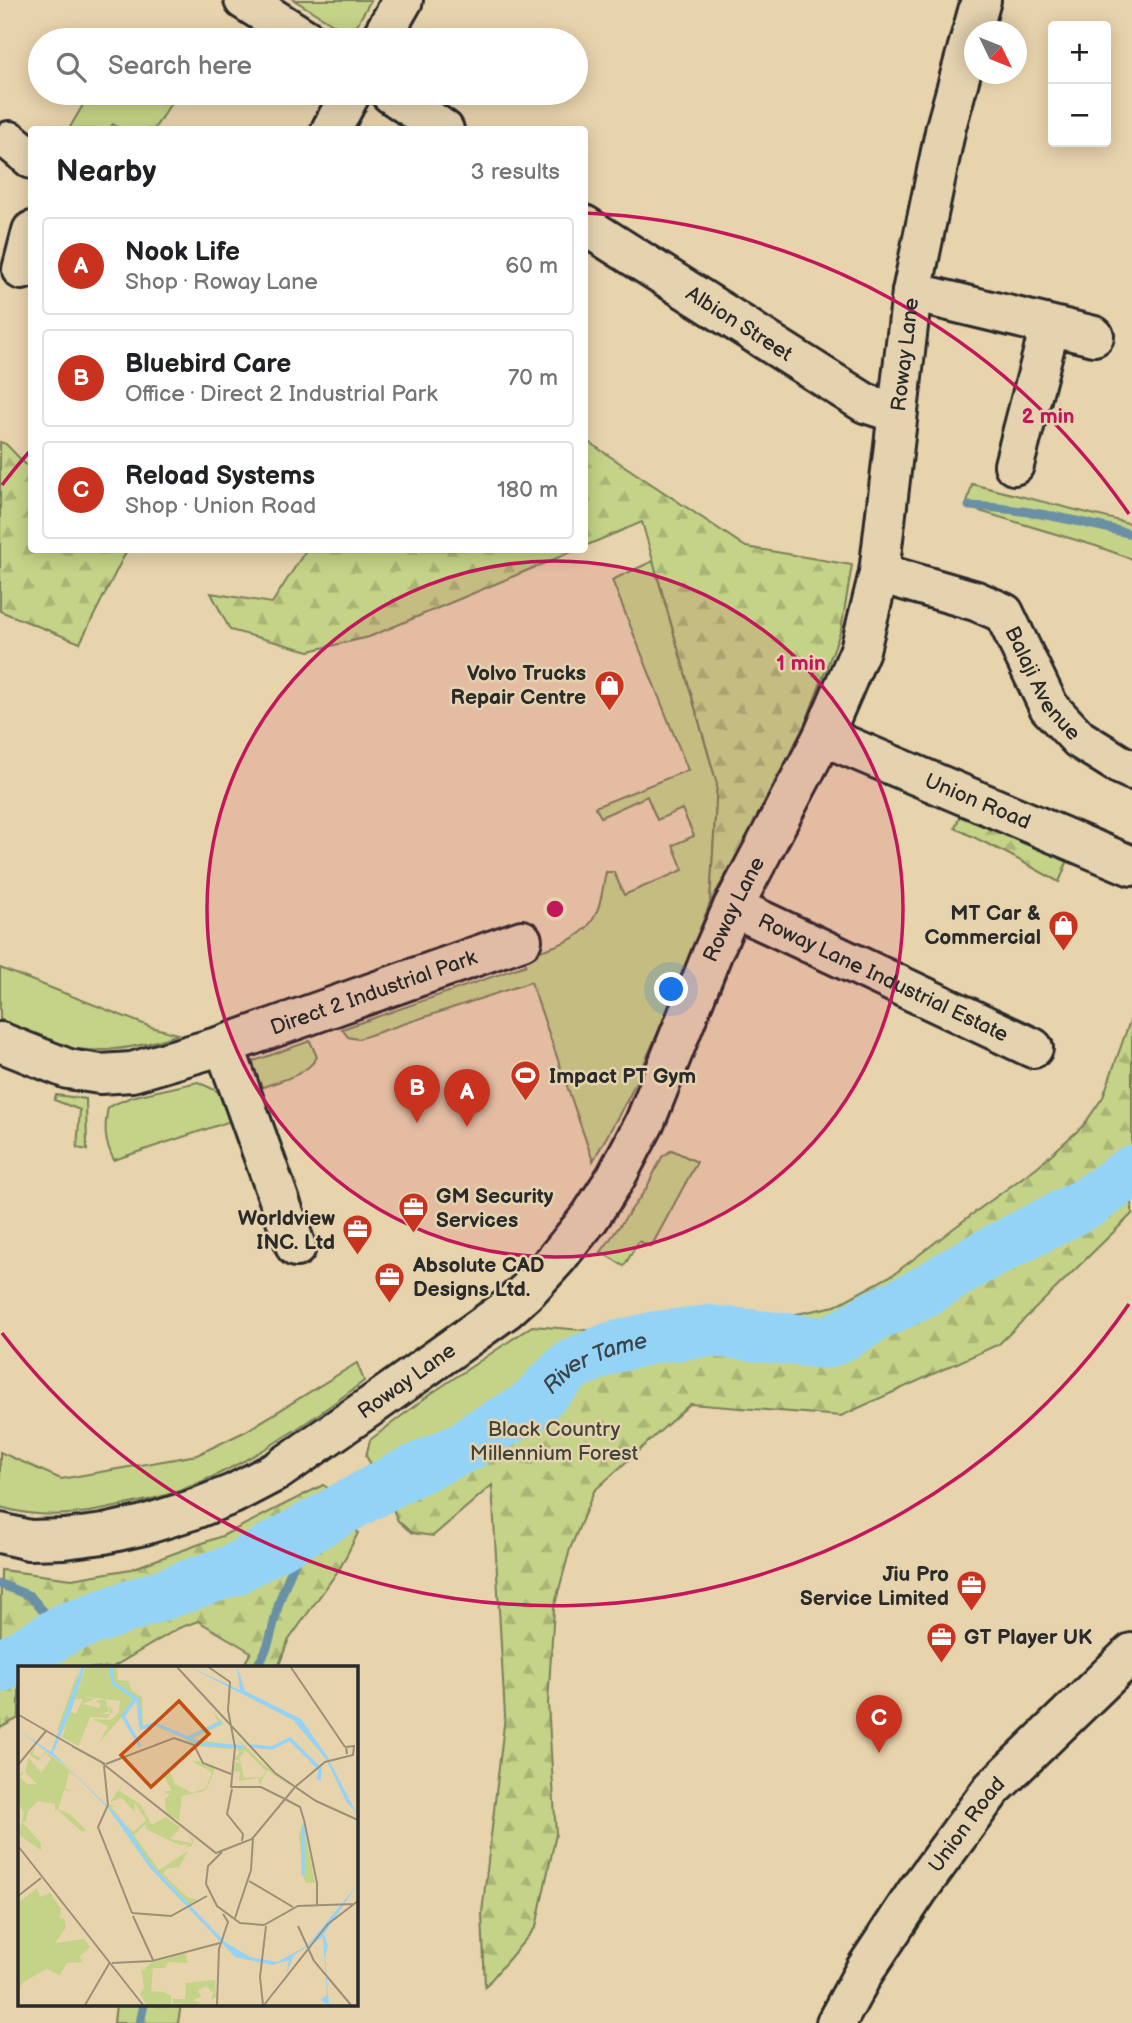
<!DOCTYPE html>
<meta charset="utf-8">
<style>
:root{--surface:#fff;--page:#f6f6f6;--text:#202124;--muted:#757577;--line:#e0e0e0;--accent:#c8321e}
body{margin:0;font-family:"Balsamiq Sans",sans-serif;background:var(--page);color:var(--text)}
.controls{position:absolute;right:21px;top:21px;display:grid;overflow:hidden;border-radius:7px;box-shadow:0 4px 18px #0003}
.controls button{width:63px;height:63px;display:grid;place-items:center;padding:0;border:0;border-bottom:2px solid var(--line);background:var(--surface);color:var(--text);font:35px sans-serif}
.compass{position:absolute;left:964px;top:21px;width:63px;height:63px;border-radius:50%;background:var(--surface);box-shadow:0 4px 18px #0003;rotate:133deg}
.you{position:absolute;left:672px;top:990px;width:24px;height:24px;margin:-18px;border:5px solid #fff;border-radius:50%;background:#1a73e8;box-shadow:0 0 0 10px #1a73e833}
.badge{display:grid;place-items:center;width:46px;height:46px;border-radius:50%;background:var(--accent);color:#fff;font-size:23px;font-weight:700}
.pin{position:absolute;translate:-50% -58px;filter:drop-shadow(0 2px 4px #0008)}
.pin::after{content:'';position:absolute;top:37px;width:24px;height:21px;background:inherit;clip-path:polygon(0 0,100% 0,50% 100%)}
.list{margin:0;padding:0;list-style:none}
h2{display:flex;justify-content:space-between;align-items:center;height:91px;margin:0;padding:0 28px;font-size:30px}
h2 small{font-size:23px;font-weight:400;color:var(--muted)}
.list li{display:grid;grid-template-columns:46px 1fr auto;gap:21px;align-items:center;box-sizing:border-box;height:98px;margin:0 14px 14px;padding:0 14px;border:2px solid var(--line);border-radius:7px}
.list b{display:block;font-size:26px;white-space:nowrap}
.list p{margin:0;font-size:23px;white-space:nowrap;color:var(--muted)}
.list em{font-size:23px;font-style:normal;color:var(--muted)}
.icon{flex:none;width:38px;height:38px;fill:none;stroke:currentColor;stroke-width:2;stroke-linecap:round;stroke-linejoin:round}
.map{position:relative;flex:none;width:1132px;height:2023px;overflow:hidden}
.search{position:absolute;background:var(--surface);box-shadow:0 4px 18px #0003;left:28px;top:28px;width:560px;height:77px;display:flex;align-items:center;gap:18px;box-sizing:border-box;padding:0 24px;border-radius:38px;color:var(--muted);font-size:26px}
.panel{position:absolute;background:var(--surface);box-shadow:0 4px 18px #0003;left:28px;top:126px;width:560px;height:427px;border-radius:7px}
.map>svg:first-child{display:block}
.grass{fill:#c4d387;stroke:#787f59;stroke-width:2}
.forest{fill:url(#forest-firs);stroke:#787f59;stroke-width:2}
.lines{fill:none;stroke-linecap:round;stroke-linejoin:round}
.stream{stroke:#6b90a5;stroke-width:9}
.river{stroke:#95d3f6;stroke-width:52}
.minor-casing{stroke:#2b2b2b;stroke-width:44}
.minor{stroke:#e5d3b0;stroke-width:38}
.ring{fill:none;stroke:#c2185b;stroke-width:3.5}
.labels{text-anchor:middle;stroke-width:5;stroke-linejoin:round;paint-order:stroke}
.street-label{font-size:21px;fill:#2b2b2b;stroke:#e5d3b0}
.poi-label{font-size:21px;font-weight:bold;fill:#2b2b2b;stroke:#e5d3b0;text-anchor:end}
.park-label{font-size:21px;fill:#424439;stroke:#e5d3b0}
.water-label{font-size:23px;font-style:italic;fill:#3b4449;stroke:#e5d3b0}
.inset-river{fill:none;stroke:#95d3f6;stroke-width:3.5}
.inset-road{fill:none;stroke:#9c9078;stroke-width:2}
.view{fill:#c25012;fill-opacity:0.15;stroke:#c25012;stroke-width:3.5}
.inset-edge{fill:none;stroke:#2b2b2b;stroke-width:3.5}
.centre{fill:#c2185b;stroke:#e5d3b0;stroke-width:3.5}
.ring-label{font-size:21px;text-anchor:middle;font-weight:bold;fill:#c2185b;stroke:#e5d3b0;stroke-width:5;stroke-linejoin:round;paint-order:stroke}
</style>
<div class="map">
<svg width="1132" height="2023" viewBox="0 0 1132 2023">
<defs>
<pattern id="forest-firs" width="22" height="20" patternUnits="userSpaceOnUse" patternTransform="scale(1.75)"><rect width="22" height="20" fill="#c4d387"/><path d="M5 1l3.5 6h-7zM16 11l3.5 6h-7z" fill="#a9b575"/></pattern>
</defs>
<rect width="100%" height="100%" fill="#e7d3ac"/>
<filter id="ink" filterUnits="userSpaceOnUse"><feTurbulence type="fractalNoise" baseFrequency=".0143" numOctaves="2"/><feDisplacementMap in="SourceGraphic" scale="14" xChannelSelector="R" yChannelSelector="G"/><feConvolveMatrix kernelMatrix="1 2 1 2 8 2 1 2 1" color-interpolation-filters="sRGB"/></filter>
<g filter="url(#ink)">
<!-- grass -->
<path class="grass" d="M 294,0 L 371,0 L 351,35 Z
M 90,93 L 129,93 L 175,97 L 154,129 L 120,129 L 113,124 L 109,129 L 69,129 Z
M 972,484 L 1132,524 L 1132,559 L 1096,546 L 966,507 Z
M 653,561 L 717,784 L 710,903 L 671,1003 L 629,1097 L 593,1161 L 531,982 L 358,1039 L 348,1037 L 342,1029 L 526,965 L 524,956 C 551,947 586,941 597,911 C 602,899 603,885 606,872 L 614,872 L 624,895 L 683,870 L 673,845 L 694,836 L 682,809 L 657,820 L 647,796 L 601,817 L 595,807 L 688,770 L 612,580 Z
M 0,968 L 151,1027 L 178,1034 C 138,1049 85,1058 44,1041 C 29,1034 15,1026 0,1019 Z
M 310,1041 L 317,1057 C 306,1076 279,1081 260,1088 L 251,1062 Z
M 198,1082 L 221,1093 L 234,1120 L 114,1160 C 104,1141 104,1128 108,1107 L 131,1097 Z
M 56,1095 L 86,1099 L 87,1150 L 77,1148 L 80,1110 L 54,1100 Z
M 672,1150 L 697,1162 L 651,1247 L 639,1241 L 624,1266 L 601,1252 L 646,1189 L 662,1157 Z
M 532,1326 L 597,1331 L 481,1415 L 380,1479 L 366,1456 L 370,1440 L 429,1395 Z
M 357,1363 L 364,1381 C 311,1421 256,1459 194,1485 C 167,1497 135,1503 106,1509 C 70,1516 36,1518 0,1507 L 0,1452 L 61,1479 L 197,1455 L 246,1431 Z"/>
<!-- forest -->
<path class="forest" d="M 584,439 L 746,547 L 852,565 L 841,630 L 805,724 L 771,794 L 710,903 L 717,784 L 642,522 L 585,546 Z
M 0,442 L 6,444 L 31,470 L 32,550 L 127,550 L 80,643 L 0,611 Z
M 306,550 L 576,550 L 369,637 L 309,651 L 230,630 L 211,593 L 272,603 Z
M 960,815 L 1069,858 L 1059,882 L 1008,854 L 955,828 Z
M 1132,1015 L 1132,1214 L 999,1344 L 841,1416 L 690,1404 L 594,1491 L 570,1549 L 554,1608 L 548,1703 L 556,1834 L 536,1927 L 485,1987 L 482,1913 L 505,1716 L 492,1485 L 433,1536 L 412,1533 L 398,1521 L 380,1479 L 481,1415 L 597,1331 L 792,1315 L 835,1306 L 894,1274 L 971,1215 L 1037,1167 L 1083,1126 L 1103,1097 Z
M 323,1485 L 342,1497 L 358,1533 L 340,1568 L 288,1641 L 278,1668 L 242,1668 L 251,1652 L 198,1621 L 179,1628 L 111,1668 L 19,1668 L 19,1718 L 0,1728 L 1,1570 L 72,1579 L 131,1569 L 222,1536 Z
M 116,2004 L 181,2004 L 178,2023 L 114,2023 Z"/>
<g class="lines">
<!-- stream -->
<path class="stream" d="M 969,506 C 1025,508 1077,521 1132,534
M 0,1584 L 30,1596 L 44,1612 L 62,1622 L 83,1623
M 255,1668 C 272,1647 272,1624 280,1600 C 288,1575 300,1552 310,1528
M 140,2023 L 144,2004"/>
<!-- river -->
<path class="river" id="s1" d="M 0,1667 L 67,1628 L 233,1570 L 400,1477 L 469,1445 L 478,1436 L 528,1408 L 571,1365 L 611,1348 L 656,1337 L 710,1331 L 825,1343 L 847,1333 L 878,1314 L 919,1295 L 971,1263 L 1090,1201 L 1132,1171"/>
<defs>
<g id="minor">
<path d="M 244,0 L 307,40"/>
<path d="M 380,40 L 403,0"/>
<path d="M 390,93 L 444,130"/>
<path d="M 331,130 L 351,93"/>
<path d="M 10,141 L 32,159"/>
<path id="s2" d="M 584,225 L 865,403 L 896,413"/>
<path d="M 22,270 L 32,231"/>
<path d="M 912,292 L 1094,336"/>
<path d="M 1014,465 L 1050,326"/>
<path id="s3" d="M 879,573 L 976,601 L 1004,613 L 1049,707 L 1079,739 L 1119,764 L 1132,770"/>
<path id="s4" d="M 823,736 L 1132,866"/>
<path id="s5" d="M 733,907 L 1033,1048"/>
<path id="s6" d="M 0,1042 L 68,1069 L 100,1074 L 132,1072 L 224,1045 L 522,940"/>
<path d="M 224,1045 L 296,1247"/>
<path id="s7" d="M 0,1533 L 29,1540 L 64,1539 L 104,1534 L 144,1525 L 192,1510 L 233,1494 L 277,1471 L 374,1404 L 507,1309 L 528,1290 L 557,1258 L 590,1217 L 616,1177 L 645,1122 L 712,954 L 733,907 L 823,736 L 860,650 L 879,573 L 912,292 L 946,127 L 981,0"/>
<path id="s8" d="M 836,2023 L 865,1970 L 918,1890 L 992,1789 L 1132,1653"/>
</g>
</defs>
<!-- minor casing -->
<use href="#minor" class="minor-casing"/>
<!-- minor -->
<use href="#minor" class="minor"/>
</g>
</g>
<!-- distance rings -->
<circle cx="555" cy="909" r="348" fill="#c2185b" fill-opacity=".12"/>
<g class="ring">
<circle cx="555" cy="909" r="348"/>
<path d="M1129 1304A697 697 0 0 1 2 1333M2 485A697 697 0 0 1 29 452M585 213A697 697 0 0 1 1129 514"/>
</g>
<!-- icons -->
<defs>
<symbol id="shop-pin" viewBox="-11 -11 22 30"><path d="M0 17L-7.5 6A9.5 9.5 0 1 1 7.5 6Z" fill="#c8321e" stroke="#e5d3b0"/><path d="M-5-2.5h2.3a2.7 3.5 0 0 1 5.4 0H5L5.5 6h-11ZM-1.5-2.5h3a1.5 2.3 0 0 0-3 0Z" fill="#fff"/></symbol>
<symbol id="stadium-pin" viewBox="-11 -11 22 30"><path d="M0 17L-7.5 6A9.5 9.5 0 1 1 7.5 6Z" fill="#c8321e" stroke="#e5d3b0"/><path d="M0-5a6.5 5 0 1 0 0 10a6.5 5 0 1 0 0-10ZM-3.5-1.8h7v3.6h-7Z" fill="#fff"/></symbol>
<symbol id="office-pin" viewBox="-11 -11 22 30"><path d="M0 17L-7.5 6A9.5 9.5 0 1 1 7.5 6Z" fill="#c8321e" stroke="#e5d3b0"/><path d="M-6-3h4V-5.5h4V-3h4V5H-6ZM-1-4.5V-3h2v-1.5ZM-6 0V1H6V0Z" fill="#fff"/></symbol>
</defs>
<g fill-rule="evenodd">
<use href="#shop-pin" x="592" y="668" width="35" height="47"/>
<use href="#shop-pin" x="1046" y="908" width="35" height="47"/>
<use href="#stadium-pin" x="508" y="1058" width="35" height="47"/>
<use href="#office-pin" x="396" y="1190" width="35" height="47"/>
<use href="#office-pin" x="340" y="1212" width="35" height="47"/>
<use href="#office-pin" x="372" y="1260" width="35" height="47"/>
<use href="#office-pin" x="954" y="1568" width="35" height="47"/>
<use href="#office-pin" x="924" y="1620" width="35" height="47"/>
</g>
<g class="labels">
<!-- street labels -->
<g class="street-label">
<text dy="7" stroke="none"><textPath href="#s2" startOffset="184">Albion Street</textPath></text>
<text dy="7" stroke="none"><textPath href="#s7" startOffset="1624">Roway Lane</textPath></text>
<text dy="7" stroke="none"><textPath href="#s3" startOffset="212">Balaji Avenue</textPath></text>
<text dy="7" stroke="none"><textPath href="#s4" startOffset="168">Union Road</textPath></text>
<text dy="7" stroke="none"><textPath href="#s7" startOffset="1036">Roway Lane</textPath></text>
<text dy="7" stroke="none"><textPath href="#s5" startOffset="166">Roway Lane Industrial Estate</textPath></text>
<text dy="7" stroke="none"><textPath href="#s6" startOffset="392">Direct 2 Industrial Park</textPath></text>
<text dy="7" stroke="none"><textPath href="#s7" startOffset="448">Roway Lane</textPath></text>
<text dy="7" stroke="none"><textPath href="#s8" startOffset="238">Union Road</textPath></text>
</g>
<!-- poi labels -->
<g class="poi-label">
<text x="586" y="680">Volvo Trucks<tspan x="586" dy="24">Repair Centre</tspan></text>
<text x="1041" y="920">MT Car &amp;<tspan x="1041" dy="24">Commercial</tspan></text>
<text x="549" y="1083" text-anchor="start">Impact PT Gym</text>
<text x="436" y="1203" text-anchor="start">GM Security<tspan x="436" dy="24">Services</tspan></text>
<text x="335" y="1225">Worldview<tspan x="335" dy="24">INC. Ltd</tspan></text>
<text x="413" y="1272" text-anchor="start">Absolute CAD<tspan x="413" dy="24">Designs Ltd.</tspan></text>
<text x="949" y="1581">Jiu Pro<tspan x="949" dy="24">Service Limited</tspan></text>
<text x="964" y="1644" text-anchor="start">GT Player UK</text>
</g>
<!-- park labels -->
<g class="park-label">
<text x="554" y="1436">Black Country<tspan x="554" dy="24">Millennium Forest</tspan></text>
</g>
<!-- water labels -->
<g class="water-label">
<text dy="8" stroke="none"><textPath href="#s1" startOffset="674">River Tame</textPath></text>
</g>
</g>
<!-- overview -->
<g transform="translate(18 1666)">
<rect width="340" height="340" fill="#e7d3ac"/>
<path d="M 62,0 L 51,44 L 68,0 L 61,22 L 67,21 L 66,31 L 77,33 L 64,38 L 81,42 L 83,39 L 78,35 L 87,33 L 91,45 L 83,48 L 92,48 L 91,39 L 95,45 L 89,52 L 72,51 L 60,81 L 58,48 L 65,33 L 57,33 L 49,57 L 41,71 L 49,52 L 42,64 L 39,64 ZM 215,68 L 244,97 L 275,122 L 249,104 L 242,119 L 240,112 L 221,115 L 222,106 L 215,105 L 218,95 L 223,98 L 226,112 L 244,111 L 248,105 L 228,85 L 221,86 L 226,86 L 221,93 L 224,96 L 216,93 L 221,87 L 218,81 L 224,79 ZM 20,80 L 49,102 L 57,111 L 51,106 L 47,123 L 56,126 L 46,124 L 40,143 L 52,148 L 68,164 L 64,166 L 39,143 L 37,146 L 37,138 L 20,135 L 10,145 L 0,136 L 0,110 L 4,106 L 0,102 L 6,107 L 2,111 L 9,118 L 19,118 L 7,106 L 11,92 L 23,107 L 33,93 L 28,87 L 20,95 L 12,89 L 12,87 L 17,82 L 15,88 L 23,92 L 27,86 ZM 106,116 L 101,125 L 122,138 L 134,159 L 148,151 L 162,162 L 152,173 L 175,177 L 170,169 L 176,174 L 173,181 L 167,181 L 170,179 L 161,179 L 128,163 L 128,158 L 116,169 L 141,204 L 170,185 L 161,201 L 148,203 L 145,208 L 169,231 L 180,234 L 173,240 L 129,194 L 108,158 L 91,141 L 92,139 L 99,140 L 93,141 L 115,166 L 128,154 L 116,136 L 117,146 L 104,132 L 92,136 ZM 168,287 L 169,297 L 150,296 L 147,302 L 135,302 L 133,325 L 145,326 L 153,330 L 153,337 L 157,339 L 168,336 L 156,338 L 154,333 L 167,333 L 168,317 L 197,314 L 198,331 L 193,334 L 196,323 L 194,326 L 188,320 L 180,324 L 183,331 L 175,334 L 183,337 L 178,339 L 128,339 L 122,327 L 126,322 L 123,300 L 125,305 L 132,297 Z" fill="#c4d387"/>
<path d="M 68,0 L 99,0 L 100,14 L 110,15 L 114,25 L 124,31 L 125,63 L 119,33 L 81,77 L 90,60 L 74,53 L 93,54 L 101,46 L 102,35 L 62,30 L 68,23 L 61,23 ZM 194,44 L 205,58 L 174,73 L 215,79 L 215,83 L 178,80 L 167,73 L 200,56 ZM 181,95 L 197,103 L 189,122 L 186,125 L 164,130 L 151,128 L 145,125 L 154,125 L 146,110 L 150,102 L 157,118 L 174,127 L 188,122 L 194,106 L 175,96 ZM 0,136 L 10,144 L 8,155 L 4,156 L 23,177 L 23,184 L 1,169 L 6,147 Z" fill="#c4d387"/>
<path d="M 53,46 L 71,54 L 60,80 L 44,71 ZM 285,156 L 297,217 L 288,217 L 285,210 L 281,170 ZM 19,222 L 22,231 L 32,227 L 43,243 L 42,253 L 46,252 L 48,261 L 37,277 L 66,273 L 72,281 L 61,291 L 65,296 L 49,297 L 42,309 L 29,303 L 5,316 L 0,326 L 0,237 Z" fill="#c4d387"/>
<path d="M 154,126 L 164,130 L 161,154 L 148,148 L 147,133 Z" fill="#c4d387"/>
<path d="M 64,0 L 67,0 L 53,45 L 35,87 L 95,145 L 110,162 L 132,197 L 207,276 L 232,291 L 259,296 L 289,280 L 339,219 L 306,268 L 310,280 L 307,291 L 311,339 L 302,334 L 309,329 L 305,271 L 276,289 L 268,308 L 271,294 L 254,299 L 217,291 L 132,202 L 90,142 L 49,101 L 0,64 L 33,86 ZM 170,0 L 222,24 L 219,0 L 227,25 L 283,53 L 309,90 L 339,148 L 328,135 L 308,93 L 275,54 Z" fill="#95d3f6"/>
<path class="inset-river" d="M 93,0 L 95,17 L 120,34 L 123,62 L 137,58 L 184,78 L 225,81M 118,32 L 105,50 L 122,80M 169,72 L 204,56M 232,80 L 254,82 L 272,73 L 302,103 L 301,114M 285,160 L 285,209"/>
<path class="inset-road" d="M 158,0 L 257,107 L 298,135 L 340,154M 189,0 L 212,16 L 210,44 L 217,81 L 213,121 L 243,121 L 267,133M 272,0 L 327,81M 1,49 L 58,82M 54,80 L 87,98M 84,97 L 198,187 L 234,173 L 277,121 L 307,96 L 335,89 L 336,80 L 328,81 L 329,88M 88,98 L 156,72 L 176,79 L 185,97 L 213,108M 0,99 L 28,65M 86,100 L 90,139 L 80,161 L 114,247M 214,123 L 209,148 L 225,168 L 224,175M 267,133 L 282,141 L 286,154 L 299,217 L 299,239M 0,180 L 125,339M 204,186 L 190,200 L 188,218 L 199,240 L 222,257 L 246,259 L 280,240 L 336,238M 231,215 L 275,241M 0,230 L 23,212M 114,247 L 153,250 L 189,230M 115,250 L 135,294M 217,252 L 233,204 L 235,172M 280,260 L 296,295 L 333,339M 94,297 L 134,295 L 202,277M 67,339 L 92,296M 199,339 L 201,283 L 210,256 L 205,248M 245,339 L 242,311 L 248,260M 246,339 L 310,258 L 340,235"/>
<path class="view" d="M 161,35 L 191,68 L 133,121 L 103,89 Z"/>
<rect width="340" height="340" class="inset-edge"/>
</g>
<circle cx="555" cy="909" r="10" class="centre"/>
<g class="ring-label">
<text x="1048" y="423">2 min</text>
<text x="801" y="670">1 min</text>
</g>
</svg>
<div class="controls">
<button>+</button>
<button>−</button>
</div>
<svg class="compass" viewBox="-18 -18 36 36"><path d="M0-13l5 13h-10z" fill="#e53935"/><path d="M0 13l5-13h-10z" fill="#757577"/></svg>
<div class="you"></div>
<div class="pin badge" style="left:467px;top:1127px">A</div>
<div class="pin badge" style="left:417px;top:1123px">B</div>
<div class="pin badge" style="left:879px;top:1753px">C</div>
<div class="search"><svg class="icon" aria-label="search" viewBox="0 0 24 24"><circle cx="10" cy="10" r="6"/><path d="M15 15l6 6"/></svg>Search here</div>
<section class="panel">
<h2>Nearby<small>3 results</small></h2>
<ul class="list">
<li><span class="badge">A</span><div><b>Nook Life</b><p>Shop · Roway Lane</p></div><em>60 m</em></li>
<li><span class="badge">B</span><div><b>Bluebird Care</b><p>Office · Direct 2 Industrial Park</p></div><em>70 m</em></li>
<li><span class="badge">C</span><div><b>Reload Systems</b><p>Shop · Union Road</p></div><em>180 m</em></li>
</ul>
</section>
</div>
